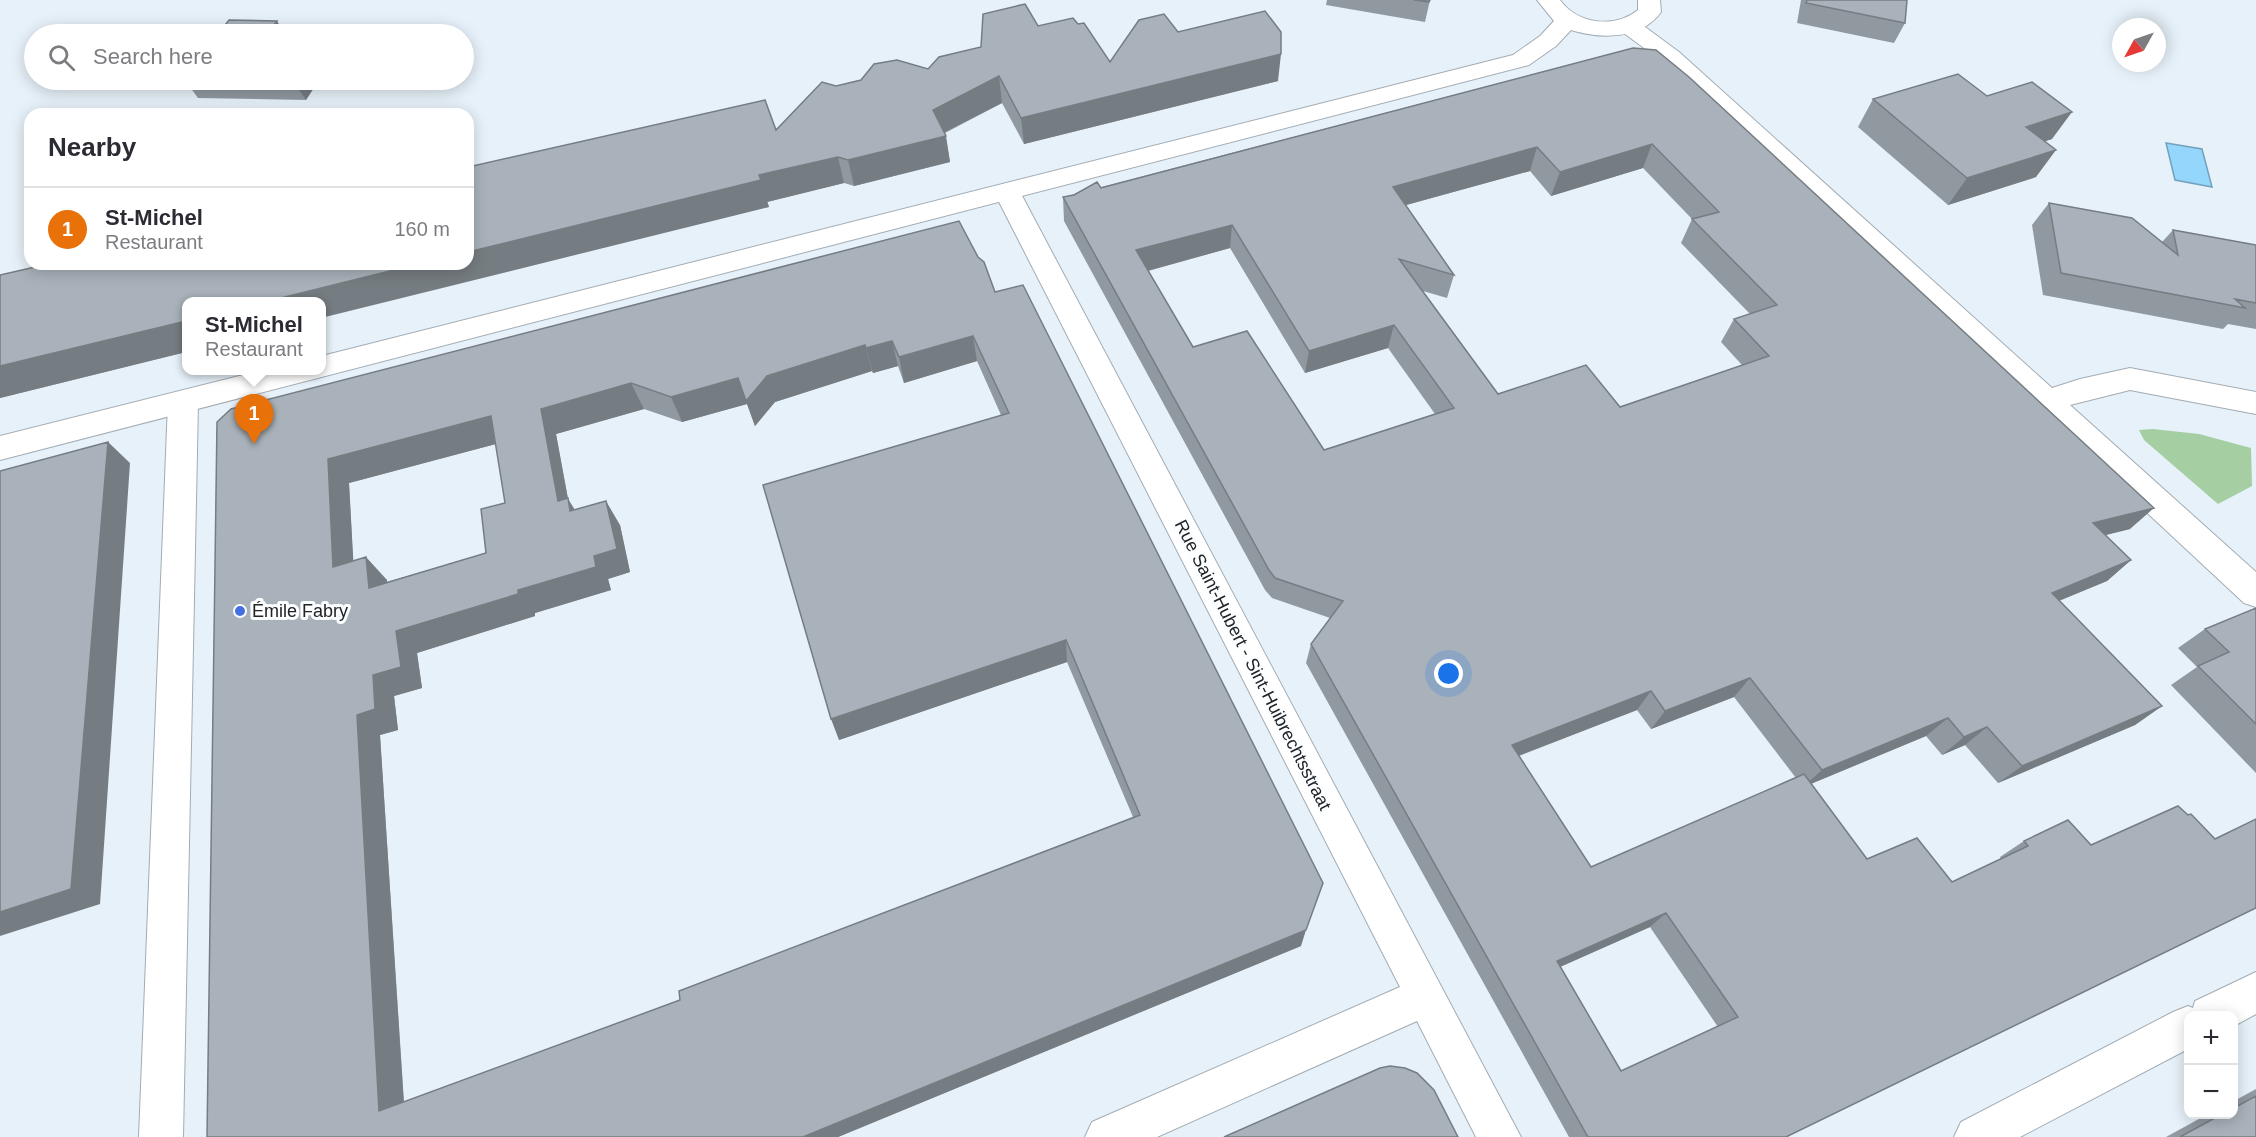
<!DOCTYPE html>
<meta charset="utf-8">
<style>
:root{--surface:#fff;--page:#f2f2f3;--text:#2b2b33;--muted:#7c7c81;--line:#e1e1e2;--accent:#ea580c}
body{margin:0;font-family:Arial,sans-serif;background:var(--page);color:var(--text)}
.controls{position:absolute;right:18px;bottom:18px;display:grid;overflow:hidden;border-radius:12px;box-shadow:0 3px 15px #0003}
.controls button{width:54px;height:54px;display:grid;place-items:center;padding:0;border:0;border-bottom:2px solid var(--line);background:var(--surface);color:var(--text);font:30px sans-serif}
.compass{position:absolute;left:2112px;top:18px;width:54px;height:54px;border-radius:50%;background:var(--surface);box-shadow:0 3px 15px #0003;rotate:230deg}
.you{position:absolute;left:1449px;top:674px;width:21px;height:21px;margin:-15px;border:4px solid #fff;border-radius:50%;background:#1a73e8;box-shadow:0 0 0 9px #1a73e833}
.badge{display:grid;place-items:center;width:39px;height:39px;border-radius:50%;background:var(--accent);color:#fff;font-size:20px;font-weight:700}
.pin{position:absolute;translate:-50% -50px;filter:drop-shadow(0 2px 3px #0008)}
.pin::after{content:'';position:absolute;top:32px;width:21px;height:18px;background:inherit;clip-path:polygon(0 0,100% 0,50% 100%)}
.popup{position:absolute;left:182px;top:297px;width:144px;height:78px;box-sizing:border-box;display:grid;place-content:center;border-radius:12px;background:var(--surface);filter:drop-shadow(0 2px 4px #0005);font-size:20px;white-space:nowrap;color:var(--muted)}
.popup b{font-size:22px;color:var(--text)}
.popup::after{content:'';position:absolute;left:50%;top:100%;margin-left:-12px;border:12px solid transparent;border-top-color:var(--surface)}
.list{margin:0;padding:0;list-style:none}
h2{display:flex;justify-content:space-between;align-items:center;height:78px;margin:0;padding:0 24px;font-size:26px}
h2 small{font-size:20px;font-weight:400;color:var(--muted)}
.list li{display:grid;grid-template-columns:39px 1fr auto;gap:18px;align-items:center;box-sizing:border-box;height:84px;padding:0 24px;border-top:2px solid var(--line)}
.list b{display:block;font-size:22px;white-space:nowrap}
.list p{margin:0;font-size:20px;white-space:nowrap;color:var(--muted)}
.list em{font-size:20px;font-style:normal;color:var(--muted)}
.icon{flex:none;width:33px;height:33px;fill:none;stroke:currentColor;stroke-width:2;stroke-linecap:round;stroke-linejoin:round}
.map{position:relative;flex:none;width:2256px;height:1137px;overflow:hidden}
.search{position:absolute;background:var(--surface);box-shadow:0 3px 15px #0003;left:24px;top:24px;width:450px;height:66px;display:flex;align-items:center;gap:15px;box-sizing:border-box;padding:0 21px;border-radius:33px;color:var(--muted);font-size:22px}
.panel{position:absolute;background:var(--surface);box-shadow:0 3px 15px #0003;left:24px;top:108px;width:450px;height:162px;border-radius:18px}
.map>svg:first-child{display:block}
.green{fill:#a5cea3}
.water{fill:#95d6fc;stroke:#72a1bc;stroke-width:1.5}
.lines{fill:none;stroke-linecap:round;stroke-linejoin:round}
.street-casing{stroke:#a3acb3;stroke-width:2}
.secondary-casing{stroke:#a3acb3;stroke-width:2}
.street{fill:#fff;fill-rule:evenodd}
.secondary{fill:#fff;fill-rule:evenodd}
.wall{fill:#9199a0;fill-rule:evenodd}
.shaded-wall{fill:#767d82}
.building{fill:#a9b2ba;stroke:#767d82;stroke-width:1.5;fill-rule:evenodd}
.poi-dot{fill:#456ee1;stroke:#fbfdff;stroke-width:2}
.labels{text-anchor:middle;stroke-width:6;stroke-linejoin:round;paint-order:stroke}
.poi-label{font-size:18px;fill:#212427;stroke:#fbfdff;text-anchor:start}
.street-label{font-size:18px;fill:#212427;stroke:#fbfdff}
</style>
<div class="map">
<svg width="2256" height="1137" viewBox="0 0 2256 1137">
<rect width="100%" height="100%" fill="#e7f1f9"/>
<!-- green -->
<path class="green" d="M 2153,429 L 2199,434 L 2251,448 L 2252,486 L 2218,504 L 2144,440 L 2139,430 Z"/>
<!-- water -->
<path class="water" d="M 2166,143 L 2202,149 L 2212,187 L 2175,180 Z"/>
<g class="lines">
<defs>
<path id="street" d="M 1629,19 L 1637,21 L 1679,52 L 2052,388 L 2080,379 L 2130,368 L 2256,392 L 2256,414 L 2130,390 L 2070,405 L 2256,572 L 2256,607 L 2244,603 L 1663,62 L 1621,31 L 1617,26 L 1621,21 Z
M 1007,183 L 1016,186 L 1020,192 L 1521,1137 L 1476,1137 L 1417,1021 L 1157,1137 L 1085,1137 L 1092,1122 L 1400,987 L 994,192 L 998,186 Z
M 183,392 L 194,395 L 198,403 L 183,1137 L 139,1137 L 168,403 L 172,395 Z
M 2256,972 L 2256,1014 L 2234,1026 L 2234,1016 L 2188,1016 L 2188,1049 L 2020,1137 L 1954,1137 L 1961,1122 L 2173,1012 L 2188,1006 L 2193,1008 L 2195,1001 Z"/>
<path id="secondary" d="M 1537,0 L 1560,0 C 1577,24 1614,29 1638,10 L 1638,0 L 1660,0 L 1661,12 C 1641,40 1600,39 1571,30 L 1556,46 L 1529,65 L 0,460 L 0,436 L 263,370 L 322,370 L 322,356 L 1513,55 L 1540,36 L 1554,21 Z"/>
</defs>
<!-- street casing -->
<use href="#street" class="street-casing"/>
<!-- secondary casing -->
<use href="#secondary" class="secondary-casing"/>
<!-- street -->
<use href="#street" class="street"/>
<!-- secondary -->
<use href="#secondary" class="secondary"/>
</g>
<!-- wall -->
<path class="wall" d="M 1327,0 L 1430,0 L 1425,22 L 1326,5 Z
M 1801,0 L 1907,0 L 1905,23 L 1894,43 L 1797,23 Z
M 1078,24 L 1110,62 L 1178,32 L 1278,81 L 1024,144 L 1002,103 L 945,133 L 950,162 L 854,186 L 844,183 L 767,202 L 769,207 L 186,302 L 186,352 L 0,398 L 0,275 L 776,130 L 836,86 L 928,69 L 1038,26 Z
M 1633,48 L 2130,529 L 2105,535 L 2131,560 L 2107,581 L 2059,601 L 2162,706 L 2135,725 L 1998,783 L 1965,745 L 1942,755 L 1926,736 L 1811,784 L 1867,859 L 1952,882 L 2001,859 L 2000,857 L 2024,841 L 2068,820 L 1786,1137 L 1569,1137 L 1306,663 L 1311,644 L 1330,618 L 1272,598 L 1265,590 L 1064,221 L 1063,197 ZM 1643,168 L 1692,219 L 1681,243 L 1750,314 L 1734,319 L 1721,342 L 1742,365 L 1620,407 L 1498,394 L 1423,291 L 1447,298 L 1454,275 L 1406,205 L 1530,171 L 1551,196 ZM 1230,248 L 1305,373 L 1388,348 L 1435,414 L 1324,450 L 1193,347 L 1148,271 ZM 1734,697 L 1796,778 L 1591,867 L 1519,756 L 1637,710 L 1651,729 ZM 1650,927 L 1718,1027 L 1621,1071 L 1560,967 Z
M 185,80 L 319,80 L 306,100 L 198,98 Z
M 1987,96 L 2052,139 L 2045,141 L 2036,177 L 1948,205 L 1858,127 L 1873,99 Z
M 2049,203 L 2162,242 L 2173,230 L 2256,245 L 2256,329 L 2228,324 L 2223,329 L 2043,295 L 2032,225 Z
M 995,292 L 1301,946 L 838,1137 L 207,1137 L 217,422 ZM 977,361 L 1001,415 L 839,740 L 1067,662 L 1133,817 L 680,1000 L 404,1102 L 380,735 L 398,730 L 394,696 L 422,688 L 417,653 L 535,616 L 535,613 L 611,590 L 608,579 L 630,572 L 620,525 L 575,510 L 568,499 L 556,434 L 644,409 L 682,422 L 747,404 L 755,426 L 775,402 L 872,371 L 873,373 L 898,366 L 904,383 ZM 496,444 L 505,503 L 486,553 L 387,582 L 387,580 L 353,561 L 349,483 Z
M 2256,608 L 2256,773 L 2171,685 L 2197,667 L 2178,648 L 2205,629 Z
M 2256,1089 L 2256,1137 L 2166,1137 L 2208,1114 L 2234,1114 L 2234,1101 Z"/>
<!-- shaded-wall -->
<path class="shaded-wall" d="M 277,21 L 285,34 L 267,34 Z
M 1281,54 L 1278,81 L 1024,144 L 1021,118 Z
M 999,76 L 1002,103 L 937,136 L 933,110 Z
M 294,80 L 319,80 L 306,100 L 293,81 Z
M 2072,112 L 2052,139 L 2007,154 L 2026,127 Z
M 946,136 L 950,162 L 854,186 L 848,160 Z
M 1652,144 L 1643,168 L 1551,196 L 1560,172 Z
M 1537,147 L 1530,171 L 1388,210 L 1393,187 Z
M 2056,150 L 2036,177 L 1948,205 L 1967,178 Z
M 838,157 L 844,183 L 767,202 L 759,175 Z
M 761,180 L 769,207 L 321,318 L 321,302 L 265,302 L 418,264 L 468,264 L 468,252 Z
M 1232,225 L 1230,248 L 1136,274 L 1136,250 Z
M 186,321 L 186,352 L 0,398 L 0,366 Z
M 1394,325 L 1388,348 L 1305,373 L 1309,351 Z
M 973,336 L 977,361 L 904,383 L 899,357 Z
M 892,341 L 898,366 L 873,373 L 866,348 Z
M 865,345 L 872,371 L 775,402 L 755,426 L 747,404 L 682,422 L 671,397 L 738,378 L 767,376 Z
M 631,383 L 644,409 L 556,434 L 568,499 L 582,522 L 558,501 L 541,409 Z
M 491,416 L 507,441 L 349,483 L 355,590 L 333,567 L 328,459 Z
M 108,442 L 130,463 L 100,904 L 0,936 L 0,912 Z
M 606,501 L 620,525 L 630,572 L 608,579 L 611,590 L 535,613 L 535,616 L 417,653 L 422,688 L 394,696 L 398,730 L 380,735 L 405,1122 L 379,1111 L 357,715 L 373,675 L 396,631 L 518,590 L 594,556 Z
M 2154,508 L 2130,529 L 2070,544 L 2093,523 Z
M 366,557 L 387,580 L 390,611 L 369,588 Z
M 2131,560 L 2107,581 L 2029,613 L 2052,593 Z
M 1066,640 L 1067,662 L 839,740 L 831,719 Z
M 1750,678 L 1734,697 L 1651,729 L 1665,711 Z
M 1651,691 L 1637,710 L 1502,762 L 1512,745 Z
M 2162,706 L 2135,725 L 1998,783 L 2022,766 Z
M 1948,718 L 1926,736 L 1803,787 L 1822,770 Z
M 1987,727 L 1965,745 L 1942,755 L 1964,737 Z
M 1666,913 L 1650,927 L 1544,974 L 1557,961 Z
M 1306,930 L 1301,946 L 838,1137 L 803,1137 Z"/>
<!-- building -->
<path class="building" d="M 1414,0 L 1430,0 L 1429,2 Z
M 1807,0 L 1907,0 L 1905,23 L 1806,3 Z
M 1025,4 L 1038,26 L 1073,18 L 1078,24 L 1084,23 L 1110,62 L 1139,20 L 1164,14 L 1178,32 L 1265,11 L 1281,32 L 1281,54 L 1021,118 L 999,76 L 933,110 L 946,136 L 848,160 L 838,157 L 759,175 L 761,180 L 468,252 L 468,167 L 765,100 L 776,130 L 822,82 L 836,86 L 861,80 L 874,64 L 897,60 L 928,69 L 939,57 L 981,47 L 983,14 Z
M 229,20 L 277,21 L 267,34 L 218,34 Z
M 1633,48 L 1656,50 L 1689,77 L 2154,508 L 2093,523 L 2131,560 L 2052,593 L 2162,706 L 2022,766 L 1987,727 L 1964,737 L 1948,718 L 1822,770 L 1750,678 L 1665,711 L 1651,691 L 1512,745 L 1591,867 L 1804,774 L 1867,859 L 1917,838 L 1952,882 L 2028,846 L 2024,841 L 2068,820 L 2091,845 L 2178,806 L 2188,815 L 2191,814 L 2215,839 L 2256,819 L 2256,908 L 1786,1137 L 1588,1137 L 1311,644 L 1343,601 L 1275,578 L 1269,570 L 1063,197 L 1074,195 L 1097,182 L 1101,188 ZM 1652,144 L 1719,212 L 1692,219 L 1777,305 L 1734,319 L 1769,356 L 1620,407 L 1586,365 L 1498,394 L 1399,259 L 1454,275 L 1393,187 L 1537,147 L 1560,172 ZM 1232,225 L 1309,351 L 1394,325 L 1454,408 L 1324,450 L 1247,331 L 1193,347 L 1136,250 ZM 1666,913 L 1738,1017 L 1621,1071 L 1557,961 Z
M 1958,74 L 1987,96 L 2032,82 L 2072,112 L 2026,127 L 2056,150 L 1967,178 L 1873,99 Z
M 239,80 L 294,80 L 293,81 Z
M 2049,203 L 2132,218 L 2178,255 L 2173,230 L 2256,245 L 2256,303 L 2235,299 L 2245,308 L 2061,273 Z
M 959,221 L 978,257 L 984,262 L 995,292 L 1023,285 L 1323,883 L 1306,930 L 803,1137 L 207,1137 L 217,422 L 231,409 ZM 973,336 L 1009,413 L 763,485 L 831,719 L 1066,640 L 1140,815 L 679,991 L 680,1000 L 379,1111 L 357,715 L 375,709 L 373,675 L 401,667 L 396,631 L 518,594 L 518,590 L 596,567 L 594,556 L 617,549 L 606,501 L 570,511 L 568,498 L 558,501 L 541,409 L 631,383 L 671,397 L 738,378 L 746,401 L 767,376 L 865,345 L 866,348 L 892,341 L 899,357 ZM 491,416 L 505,503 L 481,509 L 486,553 L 369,588 L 366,557 L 333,567 L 328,459 Z
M 48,264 L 418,264 L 265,302 L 186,302 L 186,321 L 0,366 L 0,275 Z
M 108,442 L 71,889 L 0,912 L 0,471 Z
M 2256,608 L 2256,724 L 2198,666 L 2229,652 L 2205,629 Z
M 1390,1066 L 1405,1068 L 1417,1073 L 1434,1090 L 1458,1137 L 1224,1137 L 1380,1068 Z
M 2256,1096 L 2256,1137 L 2180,1137 L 2222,1114 L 2234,1114 L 2234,1108 Z"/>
<!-- markers -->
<circle class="poi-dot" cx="240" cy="611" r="6"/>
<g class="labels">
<!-- poi labels -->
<g class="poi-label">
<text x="252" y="617">Émile Fabry</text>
</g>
<!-- street labels -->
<g class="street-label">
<text transform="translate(1253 665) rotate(63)" y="6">Rue Saint-Hubert - Sint-Huibrechtsstraat</text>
</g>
</g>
</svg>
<div class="controls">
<button>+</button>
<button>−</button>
</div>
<svg class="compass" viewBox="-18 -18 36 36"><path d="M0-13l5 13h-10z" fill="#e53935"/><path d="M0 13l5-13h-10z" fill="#7c7c81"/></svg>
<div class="you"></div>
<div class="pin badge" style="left:254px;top:444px;background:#e8710a">1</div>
<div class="popup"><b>St-Michel</b>Restaurant</div>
<div class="search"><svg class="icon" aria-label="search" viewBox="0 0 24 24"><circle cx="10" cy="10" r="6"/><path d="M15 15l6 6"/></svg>Search here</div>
<section class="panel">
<h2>Nearby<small></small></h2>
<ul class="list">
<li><span class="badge" style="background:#e8710a">1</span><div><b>St-Michel</b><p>Restaurant</p></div><em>160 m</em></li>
</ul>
</section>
</div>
